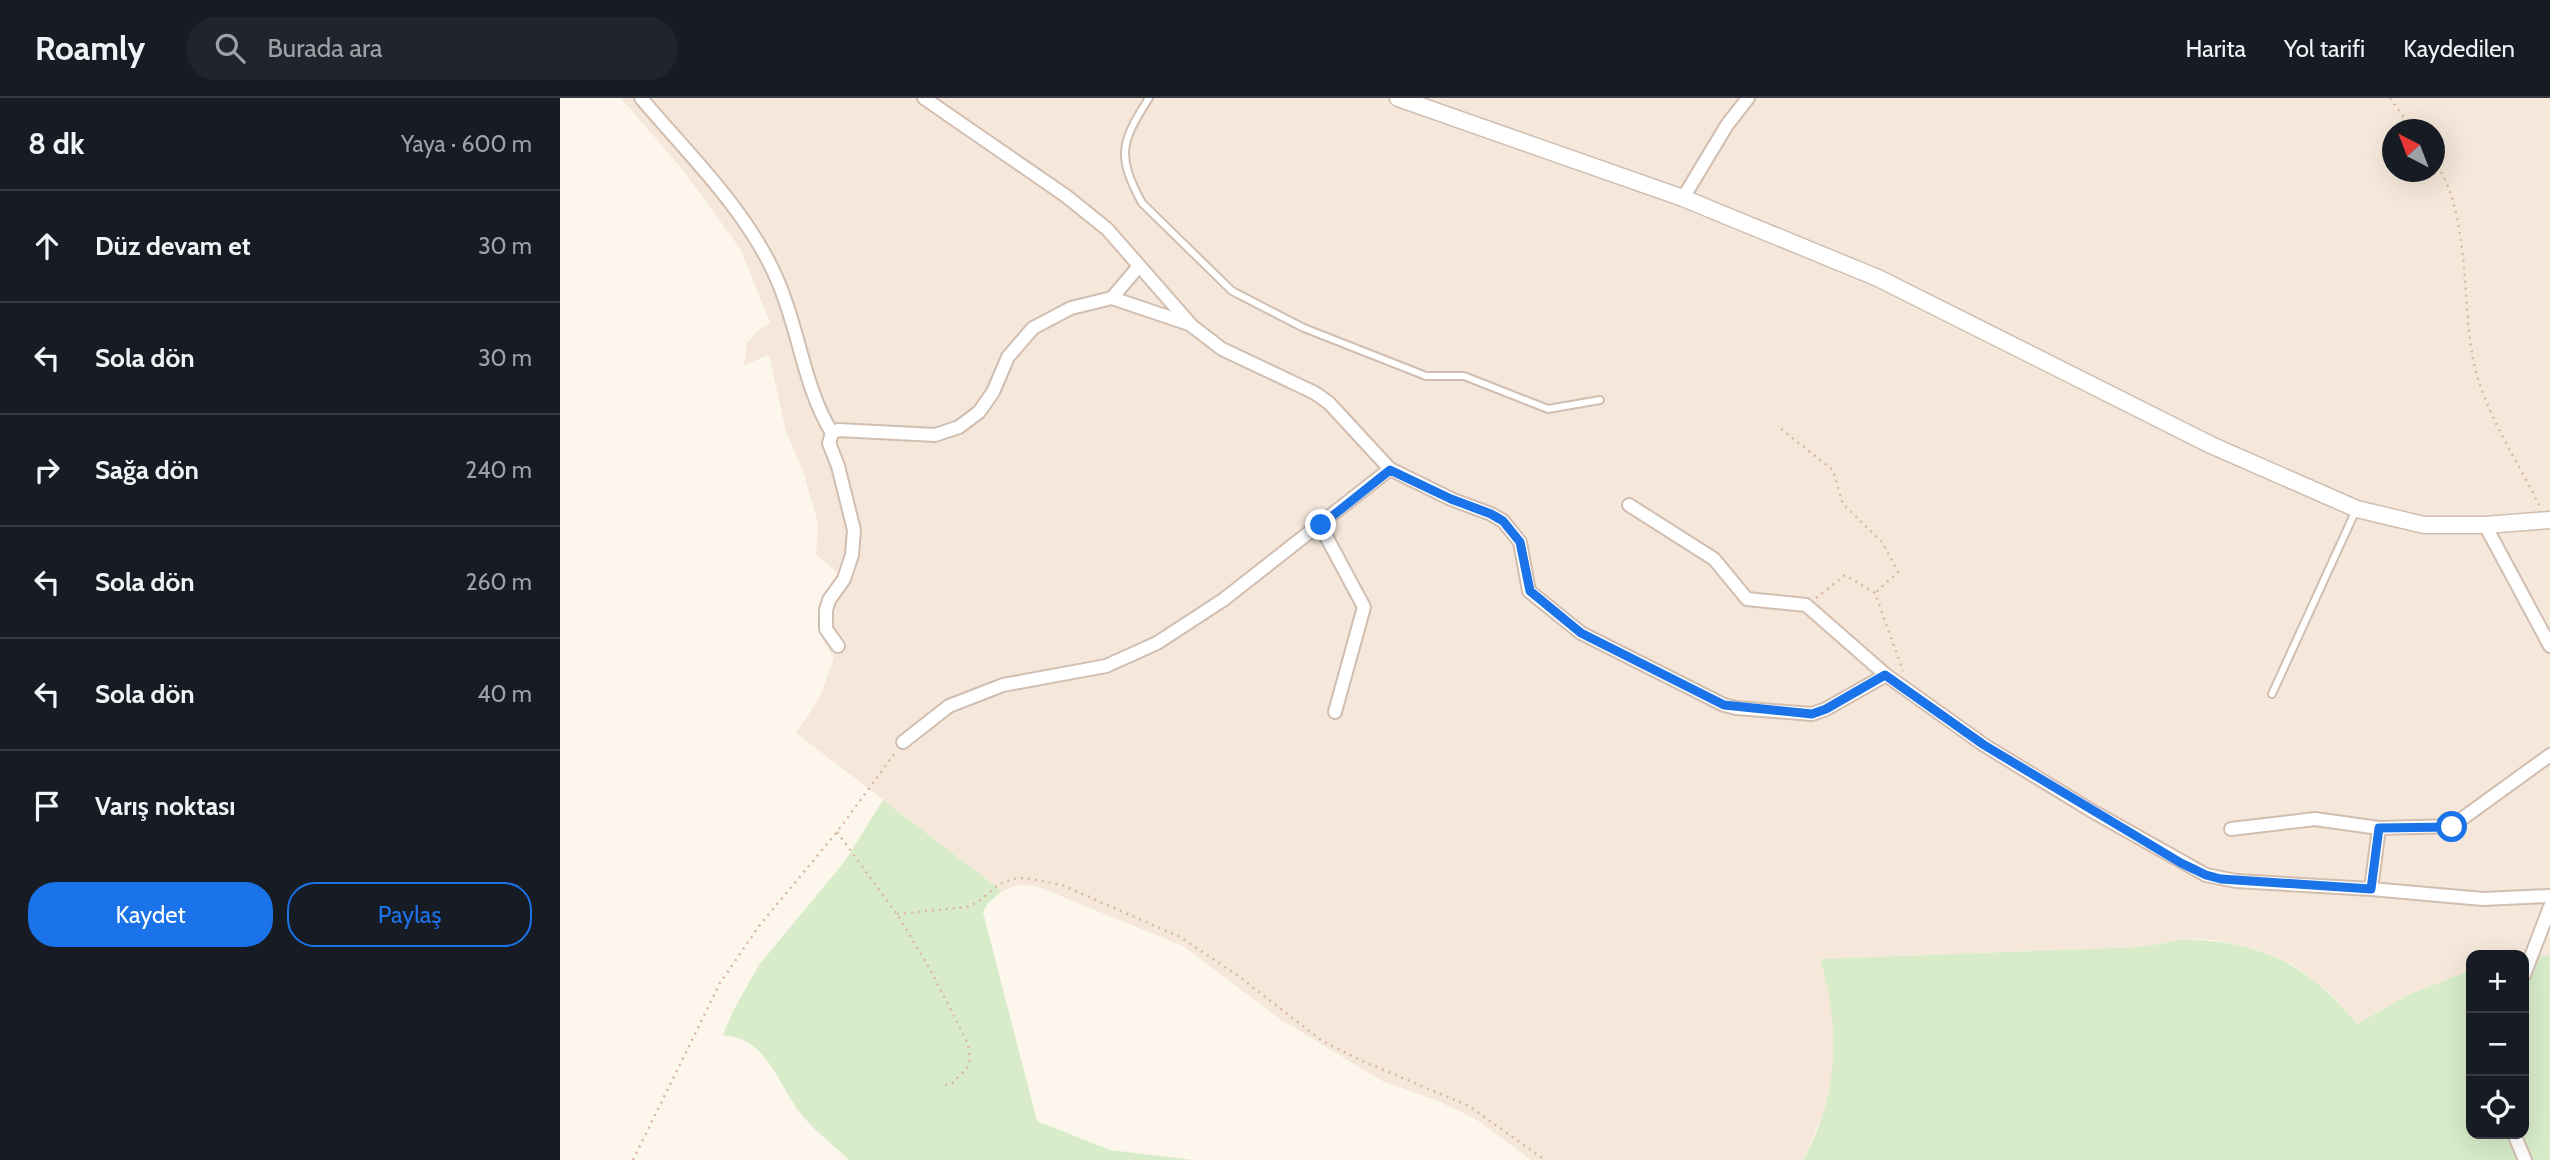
<!DOCTYPE html>
<html lang="tr">
<meta charset="utf-8">
<style>
:root{--surface:#171b24;--page:#20242c;--text:#f1f3f6;--muted:#9ea1a6;--line:#363941;--accent:#1a73e8}
body{margin:0;font-family:Cabin,sans-serif;background:var(--page);color:var(--text)}
.controls{position:absolute;right:21px;bottom:21px;display:grid;overflow:hidden;border-radius:14px;box-shadow:0 7px 28px #0002}
.controls button{width:63px;height:63px;display:grid;place-items:center;padding:0;border:0;border-bottom:2px solid var(--line);background:var(--surface);color:var(--text);font:35px sans-serif}
.compass{position:absolute;left:1822px;top:21px;width:63px;height:63px;border-radius:50%;background:var(--surface);box-shadow:0 7px 28px #0002;rotate:318deg}
.stop{position:absolute;width:21px;height:21px;margin:-16px;border:5px solid #1a73e8;border-radius:50%;background:#fff}
.stop.end{background:#1a73e8;border-color:#fff;box-shadow:0 2px 7px #0008}
.list{margin:0;padding:0;list-style:none}
h2{display:flex;justify-content:space-between;align-items:center;height:91px;margin:0;padding:0 28px;font-size:30px}
h2 small{font-size:23px;font-weight:400;color:var(--muted)}
.list li{display:grid;grid-template-columns:46px 1fr auto;gap:21px;align-items:center;box-sizing:border-box;height:112px;padding:0 28px;border-top:2px solid var(--line)}
.list b{display:block;font-size:26px;white-space:nowrap}
.list em{font-size:23px;font-style:normal;color:var(--muted)}
.actions{display:flex;gap:14px;padding:21px 28px}
.actions a{flex:1;padding:16px 0;border:2px solid var(--accent);border-radius:28px;text-align:center;font-size:24px;color:var(--accent)}
.actions .main{background:var(--accent);color:#fff}
.icon{flex:none;width:38px;height:38px;fill:none;stroke:currentColor;stroke-width:2;stroke-linecap:round;stroke-linejoin:round}
.map{position:relative;flex:none;width:1990px;height:1062px;overflow:hidden}
header{display:flex;align-items:center;gap:42px;box-sizing:border-box;height:98px;padding:0 35px;background:var(--surface);border-bottom:2px solid var(--line)}
header strong{font-size:33px}
nav{display:flex;gap:38px;margin-inline-start:auto;font-size:24px}
.search{width:490px;height:63px;background:var(--page);display:flex;align-items:center;gap:18px;box-sizing:border-box;padding:0 24px;border-radius:28px;color:var(--muted);font-size:26px}
main{display:flex}
aside{flex:1;background:var(--surface)}
.map>svg:first-child{display:block}
.residential{fill:#f5e8da;fill-rule:evenodd}
.green{fill:#d8ecc9}
.lines{fill:none;stroke-linecap:round;stroke-linejoin:round}
.service-casing{stroke:#d1beb0;stroke-width:10}
.minor-casing{stroke:#d1beb0;stroke-width:16}
.tertiary-casing{stroke:#d1beb0;stroke-width:19}
.path{stroke:#d9b8a5;stroke-width:2.5;stroke-dasharray:2 5;stroke-linecap:butt}
.service{stroke:#fff;stroke-width:6}
.minor{stroke:#fff;stroke-width:12}
.tertiary{stroke:#fff;stroke-width:16}
.route{stroke:#1a73e8;stroke-width:9}
</style>
<header>
<strong>Roamly</strong>
<div class="search"><svg class="icon" aria-label="search" viewBox="0 0 24 24"><circle cx="10" cy="10" r="6"/><path d="M15 15l6 6"/></svg>Burada ara</div>
<nav><a>Harita</a><a>Yol tarifi</a><a>Kaydedilen</a></nav>
</header>
<main>
<aside>
<h2>8 dk<small>Yaya · 600 m</small></h2>
<ul class="list">
<li><svg class="icon" aria-label="ahead" viewBox="0 0 24 24"><path d="M12 20V5M6 11l6-6 6 6"/></svg><div><b>Düz devam et</b></div><em>30 m</em></li>
<li><svg class="icon" aria-label="left" viewBox="0 0 24 24"><path d="M17 20v-9H6M10 6l-5 5 5 5"/></svg><div><b>Sola dön</b></div><em>30 m</em></li>
<li><svg class="icon" aria-label="right" viewBox="0 0 24 24"><path d="M7 20v-9h11M14 6l5 5-5 5"/></svg><div><b>Sağa dön</b></div><em>240 m</em></li>
<li><svg class="icon" aria-label="left" viewBox="0 0 24 24"><path d="M17 20v-9H6M10 6l-5 5 5 5"/></svg><div><b>Sola dön</b></div><em>260 m</em></li>
<li><svg class="icon" aria-label="left" viewBox="0 0 24 24"><path d="M17 20v-9H6M10 6l-5 5 5 5"/></svg><div><b>Sola dön</b></div><em>40 m</em></li>
<li><svg class="icon" aria-label="arrive" viewBox="0 0 24 24"><path d="M6 21V4h12l-3 4 3 4H6"/></svg><div><b>Varış noktası</b></div></li>
</ul>
<div class="actions"><a class="main">Kaydet</a><a>Paylaş</a></div>
</aside>
<div class="map">
<svg width="1990" height="1062" viewBox="0 0 1990 1062">
<rect width="100%" height="100%" fill="#fdf6ec"/>
<!-- residential -->
<path class="residential" d="M 61,0 L 1990,0 L 1990,857 L 1964,860 L 1964,857 L 1911,857 L 1911,872 L 1848,897 L 1797,926 L 1770,895 L 1737,869 L 1699,852 L 1660,843 L 1640,841 L 1601,845 L 1581,849 L 1261,861 L 1272,906 L 1274,928 L 1273,974 L 1263,1016 L 1243,1062 L 971,1062 L 917,1022 L 878,1003 L 822,983 L 720,921 L 623,848 L 476,788 L 459,787 L 442,793 L 236,635 L 259,601 L 274,560 L 263,543 L 261,530 L 278,480 L 276,474 L 256,456 L 258,431 L 256,418 L 243,373 L 226,334 L 209,257 L 184,267 L 187,245 L 197,233 L 210,225 L 181,152 L 126,76 ZM 1832,32 L 1874,32 L 1874,74 L 1832,74 Z"/>
<!-- green -->
<path class="green" d="M 323,702 L 442,793 L 428,805 L 423,814 L 477,1023 L 550,1052 L 633,1062 L 289,1062 C 273,1047 254,1032 241,1016 C 216,985 209,941 163,937 L 173,913 L 199,867 L 285,763 Z
M 1620,842 C 1696,840 1750,867 1797,926 L 1848,897 L 1911,872 L 1911,1036 L 1964,1036 L 1964,860 L 1990,857 L 1990,1062 L 1243,1062 C 1279,999 1281,929 1260,861 L 1581,849 Z"/>
<g class="lines">
<defs>
<path id="service" d="M 589,0 C 561,44 556,57 582,105 L 672,193 L 744,230 L 866,278 L 904,278 L 988,311 L 1040,302
M 1712,596 L 1796,412"/>
<path id="minor" d="M 81,0 C 128,56 186,111 216,179 C 239,229 243,288 272,335
M 364,0 L 506,98 L 547,131 L 632,228 L 662,251 L 755,295 L 769,305 L 830,371 L 891,401 L 931,416 L 943,423 L 960,444 L 969,493 L 1021,535 L 1164,607 L 1176,610 L 1252,616 L 1266,611 L 1326,577 L 1424,647 L 1532,713 L 1646,777 L 1676,783 L 1811,791 L 1923,801 L 1990,798
M 1123,100 L 1167,27 L 1188,0
M 552,200 L 579,168
M 1069,407 L 1154,461 L 1187,501 L 1246,507 L 1326,577
M 760,427 L 804,509 L 775,614
M 1925,427 L 1990,548
M 278,548 L 266,531 L 266,512 L 269,502 L 284,481 L 292,457 L 294,432 L 278,368 L 269,345 L 272,335 L 278,332 L 375,337 L 399,329 L 419,314 L 433,294 L 448,259 L 473,230 L 511,210 L 552,200 L 629,226
M 343,644 L 389,608 L 443,587 L 546,568 L 597,545 L 663,502 L 830,371
M 1671,731 L 1755,721 L 1819,730
M 1811,791 L 1819,730 L 1892,728 L 1990,657
M 1964,877 L 1990,809
M 1954,1036 L 1965,1062"/>
<path id="tertiary" d="M 838,0 L 1123,100 L 1318,180 L 1651,347 L 1797,411 L 1864,427 L 1925,427 L 1990,422"/>
</defs>
<!-- service casing -->
<use href="#service" class="service-casing"/>
<!-- minor casing -->
<use href="#minor" class="minor-casing"/>
<!-- tertiary casing -->
<use href="#tertiary" class="tertiary-casing"/>
<!-- path -->
<path class="path" d="M 1830,0 L 1853,32
M 1874,62 C 1911,117 1901,197 1913,261 C 1923,312 1956,360 1979,407
M 1221,331 L 1273,372 L 1283,406 L 1322,444 L 1338,474 L 1315,495
M 1256,500 L 1285,477 L 1315,495 L 1343,573
M 277,734 L 337,816 L 371,873 L 408,946 L 410,962 L 407,970 L 392,985 L 382,988
M 337,816 L 407,809 L 418,804 L 439,786 L 452,781 L 466,780 L 502,787 L 620,839 L 677,877 L 761,942 L 800,962 L 909,1008 L 985,1062
M 73,1062 L 160,885 L 199,828 L 277,734 L 335,655"/>
<!-- service -->
<use href="#service" class="service"/>
<!-- minor -->
<use href="#minor" class="minor"/>
<!-- tertiary -->
<use href="#tertiary" class="tertiary"/>
</g>
<g class="lines">
<!-- route -->
<path class="route" d="M 761,427 L 830,372 L 891,401 L 931,416 L 943,423 L 960,444 L 970,493 L 1021,535 L 1164,607 L 1252,616 L 1266,611 L 1325,577 L 1424,647 L 1621,765 L 1646,777 L 1661,781 L 1811,791 L 1819,730 L 1892,729"/>
</g>
</svg>
<div class="controls">
<button>+</button>
<button>−</button>
<button><svg class="icon" aria-label="locate" viewBox="0 0 24 24"><circle cx="12" cy="12" r="6"/><path d="M12 2v4M12 18v4M2 12h4M18 12h4"/></svg></button>
</div>
<svg class="compass" viewBox="-18 -18 36 36"><path d="M0-13l5 13h-10z" fill="#e53935"/><path d="M0 13l5-13h-10z" fill="#9ea1a6"/></svg>
<div class="stop" style="left:1892px;top:729px"></div>
<div class="stop end" style="left:761px;top:427px"></div>
</div>
</main>
